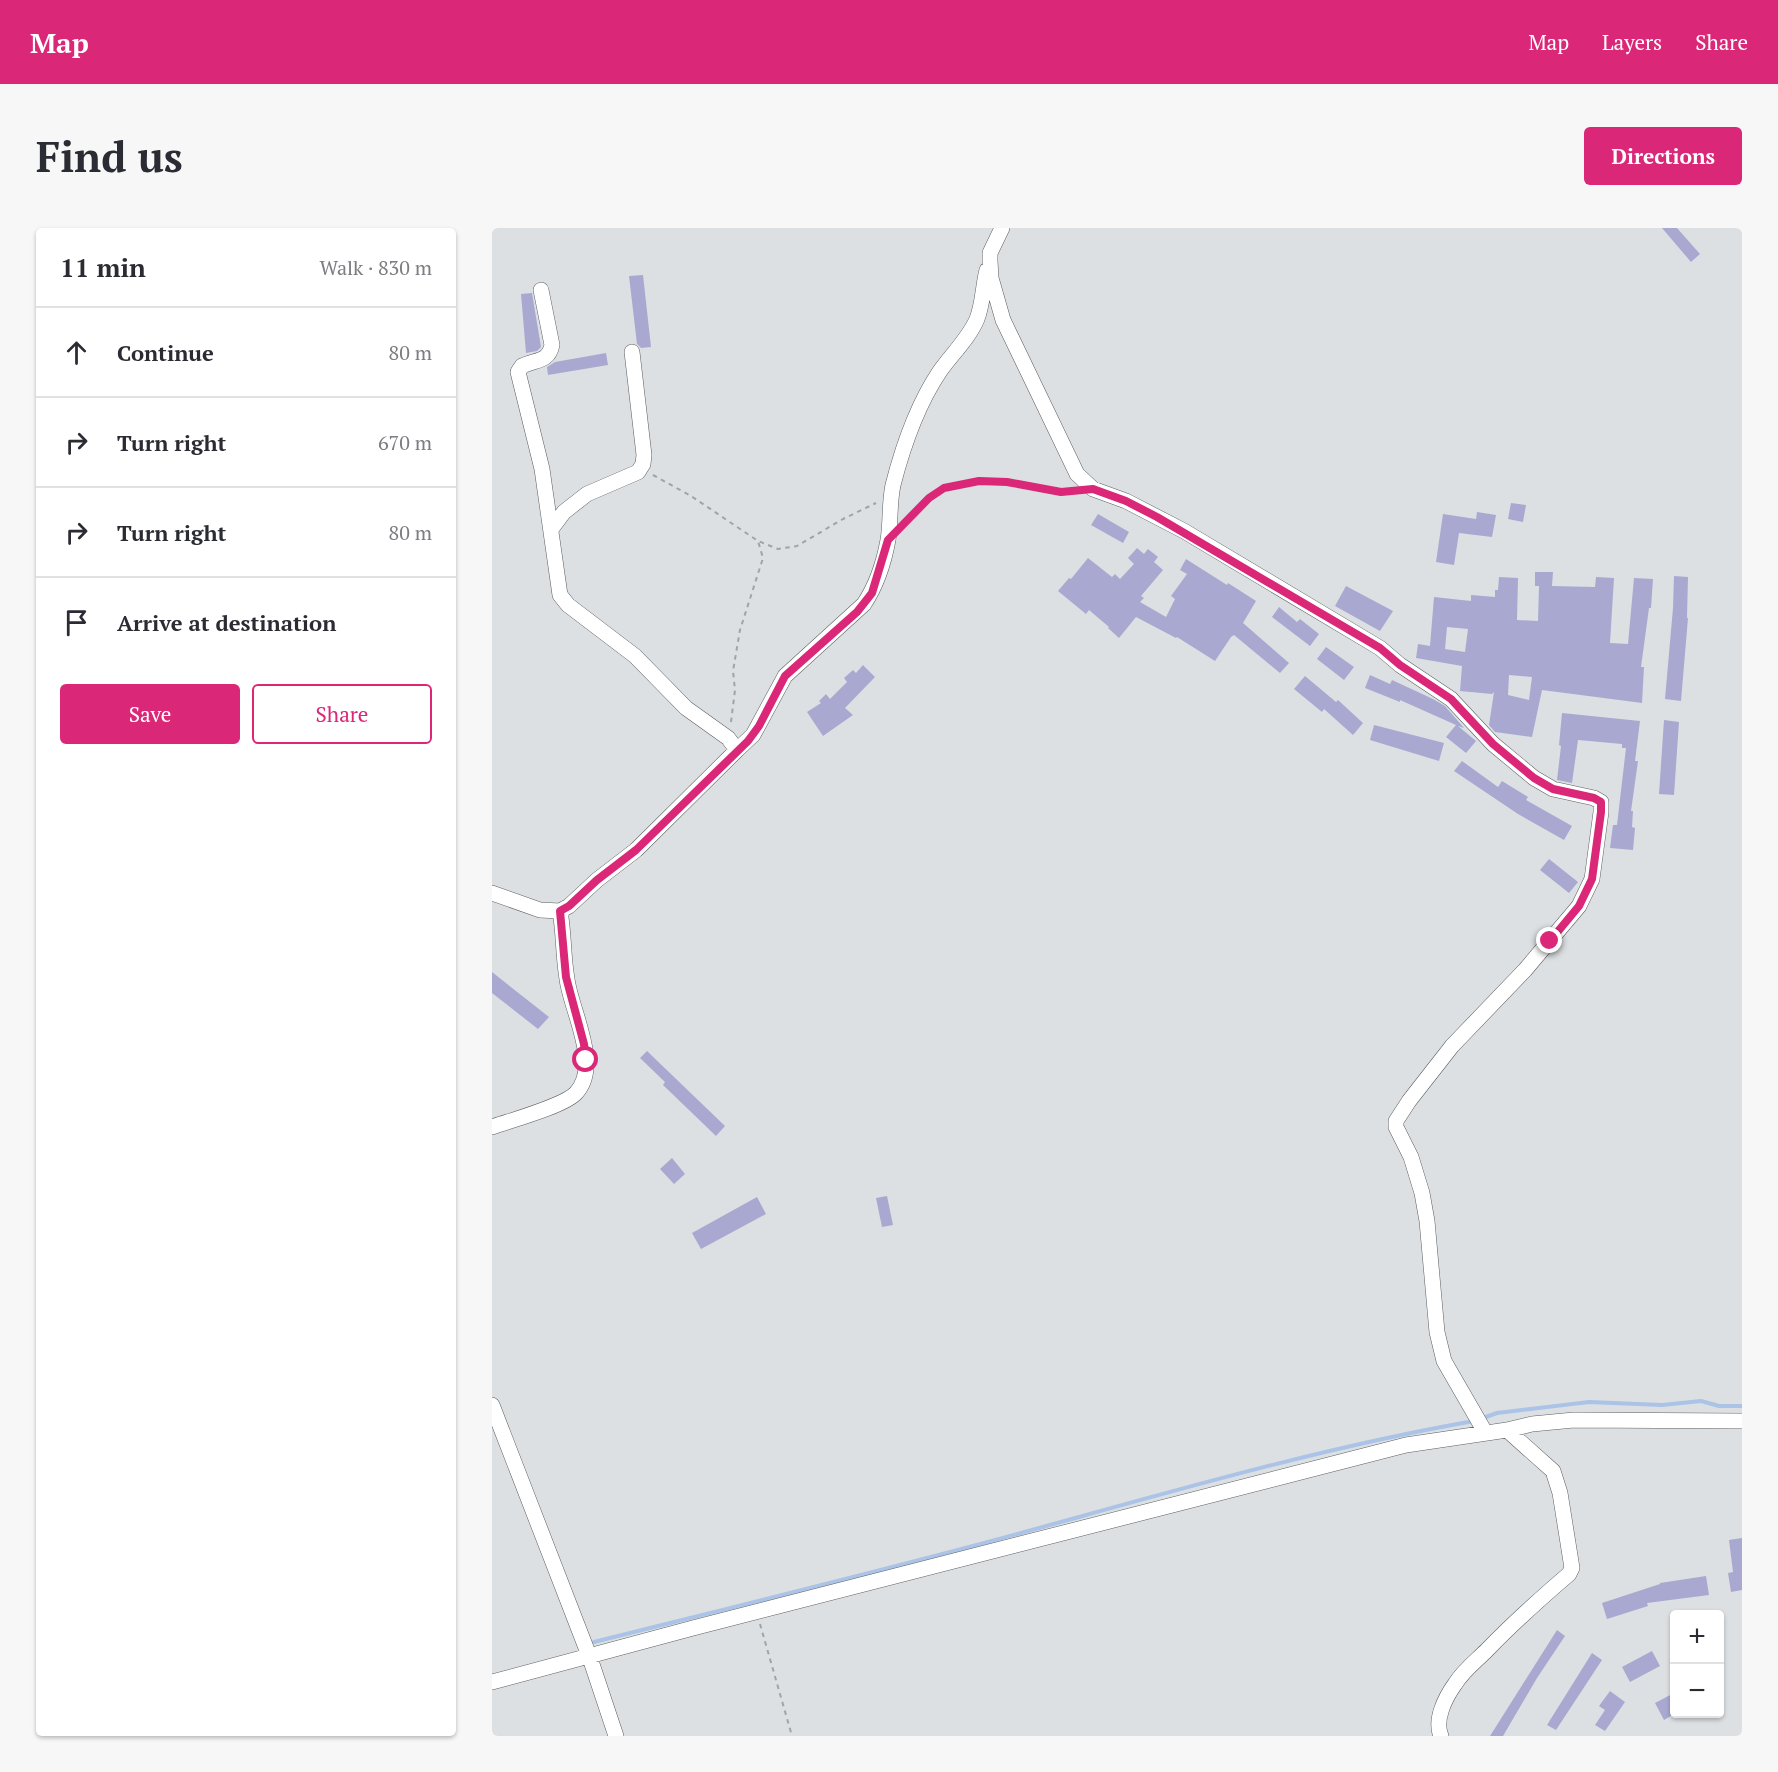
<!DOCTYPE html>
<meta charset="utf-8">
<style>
:root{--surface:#fff;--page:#f7f7f7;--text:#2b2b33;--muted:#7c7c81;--line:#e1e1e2;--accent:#db2777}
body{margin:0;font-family:"PT Serif",serif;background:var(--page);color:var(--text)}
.controls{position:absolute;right:18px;bottom:18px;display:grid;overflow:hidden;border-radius:6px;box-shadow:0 2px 4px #0004}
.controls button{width:54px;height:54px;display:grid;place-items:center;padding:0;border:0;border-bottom:2px solid var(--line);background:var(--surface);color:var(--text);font:30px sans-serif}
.stop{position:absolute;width:18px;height:18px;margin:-14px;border:4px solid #db2777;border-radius:50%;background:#fff}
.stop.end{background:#db2777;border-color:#fff;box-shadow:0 2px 6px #0008}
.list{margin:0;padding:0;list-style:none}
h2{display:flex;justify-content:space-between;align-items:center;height:78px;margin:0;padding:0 24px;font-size:26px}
h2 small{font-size:20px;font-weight:400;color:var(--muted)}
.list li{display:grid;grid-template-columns:39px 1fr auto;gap:18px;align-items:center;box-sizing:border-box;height:90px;padding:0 24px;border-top:2px solid var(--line)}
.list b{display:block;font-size:22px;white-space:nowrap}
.list em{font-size:20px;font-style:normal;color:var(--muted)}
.actions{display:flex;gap:12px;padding:18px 24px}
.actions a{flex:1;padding:14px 0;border:2px solid var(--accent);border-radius:6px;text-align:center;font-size:21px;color:var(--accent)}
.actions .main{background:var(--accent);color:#fff}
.icon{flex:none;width:33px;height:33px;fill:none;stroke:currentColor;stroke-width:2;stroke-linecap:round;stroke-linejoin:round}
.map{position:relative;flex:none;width:1250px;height:1508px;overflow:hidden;border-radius:6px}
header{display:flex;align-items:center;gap:36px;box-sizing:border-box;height:84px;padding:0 30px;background:var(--accent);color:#fff}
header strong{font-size:28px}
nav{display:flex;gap:33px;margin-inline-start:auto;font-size:21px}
.intro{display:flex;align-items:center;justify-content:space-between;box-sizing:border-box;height:144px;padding:0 36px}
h1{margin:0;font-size:42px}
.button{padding:15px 27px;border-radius:6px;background:var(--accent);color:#fff;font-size:21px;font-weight:700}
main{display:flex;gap:36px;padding:0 36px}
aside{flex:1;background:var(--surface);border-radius:6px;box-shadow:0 2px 4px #0004}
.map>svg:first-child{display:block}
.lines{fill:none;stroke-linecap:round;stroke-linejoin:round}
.stream{stroke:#abc3e6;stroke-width:4}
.building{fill:#a9a8d0;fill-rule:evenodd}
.minor-casing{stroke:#5b5f62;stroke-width:16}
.path{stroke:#a1a4a7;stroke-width:2;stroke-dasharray:4.5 4.5;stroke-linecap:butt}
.minor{stroke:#fff;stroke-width:15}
.route{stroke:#db2777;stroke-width:8}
</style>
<header>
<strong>Map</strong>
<nav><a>Map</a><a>Layers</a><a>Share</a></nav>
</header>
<div class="intro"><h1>Find us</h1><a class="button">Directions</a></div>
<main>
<aside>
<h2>11 min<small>Walk · 830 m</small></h2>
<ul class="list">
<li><svg class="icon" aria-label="ahead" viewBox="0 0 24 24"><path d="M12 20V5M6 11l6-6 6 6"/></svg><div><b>Continue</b></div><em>80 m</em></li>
<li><svg class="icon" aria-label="right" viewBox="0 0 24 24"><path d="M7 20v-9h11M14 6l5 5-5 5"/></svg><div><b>Turn right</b></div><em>670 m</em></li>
<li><svg class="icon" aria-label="right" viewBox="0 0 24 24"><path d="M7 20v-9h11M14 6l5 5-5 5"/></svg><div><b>Turn right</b></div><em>80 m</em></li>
<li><svg class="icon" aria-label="arrive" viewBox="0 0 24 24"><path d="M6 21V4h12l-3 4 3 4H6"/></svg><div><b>Arrive at destination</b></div></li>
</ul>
<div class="actions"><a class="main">Save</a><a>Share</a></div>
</aside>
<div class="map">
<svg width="1250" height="1508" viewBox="0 0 1250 1508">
<rect width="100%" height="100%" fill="#dce0e3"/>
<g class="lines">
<!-- stream -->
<path class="stream" d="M 991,1190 L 1005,1185 L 1097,1174 L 1170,1177 L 1209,1173 L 1227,1178 L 1250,1178
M 102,1414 C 234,1381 365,1349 496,1314 C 658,1270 817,1222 982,1193"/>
</g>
<!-- building -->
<path class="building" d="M 1170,0 L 1185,0 L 1208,26 L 1199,34 Z
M 151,47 L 159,119 L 149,120 L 145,116 L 137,48 Z
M 40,65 L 49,119 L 45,123 L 34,125 L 29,66 Z
M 114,125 L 116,137 L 56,147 L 55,139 L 63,134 Z
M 1019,275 L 1034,277 L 1031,294 L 1016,291 Z
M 985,284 L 1004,287 L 1000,309 L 967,305 L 962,337 L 944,334 L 951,286 L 984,291 Z
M 606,286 L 637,304 L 631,315 L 599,297 Z
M 645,320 L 652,326 L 656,321 L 666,329 L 662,334 L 671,342 L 649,368 L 652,370 L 648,374 L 674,389 L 683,371 L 679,368 L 695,346 L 688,342 L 694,331 L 735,357 L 736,355 L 764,373 L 751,395 L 797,435 L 788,445 L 742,407 L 739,409 L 723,433 L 685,409 L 684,410 L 644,389 L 627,410 L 616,400 L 617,399 L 597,382 L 594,386 L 566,363 L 577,350 L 579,351 L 596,330 L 620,349 L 623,346 L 628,351 L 642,336 L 636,330 Z
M 1043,344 L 1061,344 L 1060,358 L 1103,359 L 1104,349 L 1122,350 L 1118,415 L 1136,416 L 1142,350 L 1161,351 L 1159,380 L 1157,380 L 1149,439 L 1152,439 L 1150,475 L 1050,462 L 1040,509 L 1003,504 L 997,497 L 1002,464 L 1000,466 L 968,463 L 970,438 L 924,430 L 926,416 L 938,418 L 942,369 L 979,373 L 979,367 L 1003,369 L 1003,362 L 1006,362 L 1007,349 L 1026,350 L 1025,392 L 1046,393 L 1047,358 L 1043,358 ZM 955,399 L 976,401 L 973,424 L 953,421 ZM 1017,447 L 1040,449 L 1037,472 L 1016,467 Z
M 1182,348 L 1196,349 L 1195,390 L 1196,390 L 1189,473 L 1173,471 L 1181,380 Z
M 854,358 L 901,383 L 888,403 L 843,378 Z
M 787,379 L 805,394 L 808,391 L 827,406 L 818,418 L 780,389 Z
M 834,419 L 862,439 L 852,452 L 825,431 Z
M 371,437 L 383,449 L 353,480 L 361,487 L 331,508 L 315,484 L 329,475 L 327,473 L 334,466 L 338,471 L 355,454 L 352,450 L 361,442 L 364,445 Z
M 878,447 L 898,456 L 900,452 L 941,471 L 953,478 L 972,500 L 966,498 L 984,513 L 974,525 L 954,509 L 964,497 L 908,472 L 908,474 L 873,460 Z
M 813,448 L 844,474 L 846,472 L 871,495 L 861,507 L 832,481 L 830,484 L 802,461 Z
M 1070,485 L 1148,493 L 1143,533 L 1146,533 L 1139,583 L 1141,583 L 1140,599 L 1143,600 L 1141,622 L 1118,620 L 1121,597 L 1125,597 L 1134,520 L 1130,520 L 1130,516 L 1086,512 L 1080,555 L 1065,552 L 1069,518 L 1067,517 Z
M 1172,492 L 1187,494 L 1182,567 L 1167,566 Z
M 882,497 L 952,515 L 947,533 L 878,512 Z
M 970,533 L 1006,559 L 1010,553 L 1036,569 L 1034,572 L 1080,598 L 1072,612 L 1026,586 L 962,543 Z
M 1057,631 L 1086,654 L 1077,665 L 1048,642 Z
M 0,744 L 57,789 L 46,801 L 0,765 Z
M 155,823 L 233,898 L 224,908 L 171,857 L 173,854 L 148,830 Z
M 180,930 L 193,946 L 182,956 L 168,941 Z
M 395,968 L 401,997 L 390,999 L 384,970 Z
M 265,969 L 274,986 L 209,1021 L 200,1005 Z
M 1250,1310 L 1250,1362 L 1239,1364 L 1236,1345 L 1241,1344 L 1237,1312 Z
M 1214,1348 L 1217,1367 L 1155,1375 L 1156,1378 L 1115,1391 L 1110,1375 L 1168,1356 L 1168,1355 Z
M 1065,1402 L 1073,1408 L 1045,1450 L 1011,1508 L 998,1508 Z
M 1160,1423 L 1168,1438 L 1138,1454 L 1130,1439 Z
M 1100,1425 L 1110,1432 L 1064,1502 L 1055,1497 Z
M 1118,1463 L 1133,1474 L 1113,1503 L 1103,1497 L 1113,1482 L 1107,1478 Z
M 1182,1465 L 1182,1486 L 1172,1492 L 1163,1475 Z"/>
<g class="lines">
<defs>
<path id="minor" d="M 510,0 L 498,25 L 498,33 L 499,50 L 511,92 L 585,246 L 601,261 L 634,273 L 692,303 L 888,420 L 908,437 L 959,471 L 1001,516 L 1042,550 L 1061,561 L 1102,570 L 1109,574 L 1109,584 L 1100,651 L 1087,678 L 1033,742 L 960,818 L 917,873 L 904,893 L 904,899 L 919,929 L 930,965 L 935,993 L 945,1104 L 952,1133 L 993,1204
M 49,62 L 60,117 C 56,135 44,131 30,138 L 26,144 L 50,241 L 68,367 L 76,377 L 143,428 L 194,480 L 236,510 L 245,522
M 60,300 L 72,284 L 95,266 L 146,244 L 151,236 L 152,227 L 140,124
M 0,665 L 48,682 L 68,683 L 77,678 L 105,652 L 144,622 L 245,522 L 261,507 L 293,448 L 372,376 C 384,358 392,334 396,312 C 399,294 397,276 401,257 C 411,218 425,177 448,143 C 460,126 477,110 485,91 C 491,76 491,57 495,42
M 0,899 C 20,892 72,878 84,865 C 110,837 79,783 75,751 C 71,728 72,705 68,683
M 0,1177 L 98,1430 L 124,1508
M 0,1454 L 201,1400 L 914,1217 L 1015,1202 L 1040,1196 L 1082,1192 L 1250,1193
M 949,1508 C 942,1492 953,1470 963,1456 C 971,1443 984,1433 995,1422 C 1021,1395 1049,1370 1077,1346 L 1080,1340 L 1068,1265 L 1061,1243 L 1015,1202"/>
</defs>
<!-- minor casing -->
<use href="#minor" class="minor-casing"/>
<!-- path -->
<path class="path" d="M 161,247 L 199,268 L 266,313 L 286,321 L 305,318 L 351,291 L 384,275
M 413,296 C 422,286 431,274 442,266 C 484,237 538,265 583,264
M 239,494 L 243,462 L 241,443 L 248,402 L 271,330 L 266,313
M 268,1396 L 300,1508"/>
<!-- minor -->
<use href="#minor" class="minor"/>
</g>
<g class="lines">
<!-- route -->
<path class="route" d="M 94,832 L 92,816 L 74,749 L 68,683 L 77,678 L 105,652 L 144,622 L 256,513 L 267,498 L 293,448 L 365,384 L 380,365 L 396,312 L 437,270 L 452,260 L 487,253 L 515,254 L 569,264 L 601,261 L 634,273 L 665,289 L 888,420 L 908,437 L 959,471 L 1001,516 L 1042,550 L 1061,561 L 1102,570 L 1109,574 L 1109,584 L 1100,651 L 1087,678 L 1058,713"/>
</g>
</svg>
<div class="controls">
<button>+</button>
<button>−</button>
</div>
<div class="stop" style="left:94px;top:832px"></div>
<div class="stop end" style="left:1058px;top:713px"></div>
</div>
</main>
